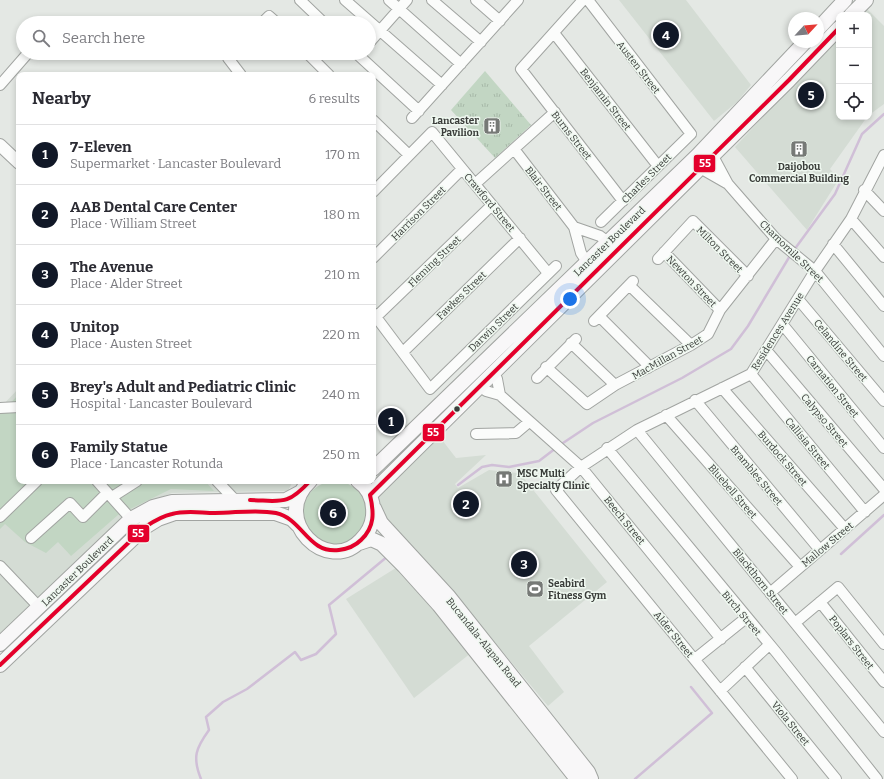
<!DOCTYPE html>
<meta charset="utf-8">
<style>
:root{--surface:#fff;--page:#f2f2f3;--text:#2b2b33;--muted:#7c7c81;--line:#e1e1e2;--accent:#111827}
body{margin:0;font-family:Bitter,serif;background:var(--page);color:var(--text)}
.controls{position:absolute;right:12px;top:12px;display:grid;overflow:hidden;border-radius:8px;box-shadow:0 2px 6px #0003}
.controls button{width:36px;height:36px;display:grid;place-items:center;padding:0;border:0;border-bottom:1px solid var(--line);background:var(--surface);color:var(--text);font:20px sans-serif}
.compass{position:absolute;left:788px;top:12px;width:36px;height:36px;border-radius:50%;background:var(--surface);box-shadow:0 2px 6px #0003;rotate:64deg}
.you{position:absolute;left:570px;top:299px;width:14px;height:14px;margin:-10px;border:3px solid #fff;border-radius:50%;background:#1a73e8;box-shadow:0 0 0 6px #1a73e833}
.badge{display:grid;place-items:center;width:26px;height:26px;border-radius:50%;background:var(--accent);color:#fff;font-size:13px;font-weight:700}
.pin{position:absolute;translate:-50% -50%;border:2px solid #fff;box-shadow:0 1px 4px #0006}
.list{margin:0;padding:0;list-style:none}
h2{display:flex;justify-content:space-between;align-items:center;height:52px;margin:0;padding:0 16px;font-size:17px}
h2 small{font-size:13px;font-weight:400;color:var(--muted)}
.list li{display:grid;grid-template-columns:26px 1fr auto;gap:12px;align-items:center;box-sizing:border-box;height:60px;padding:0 16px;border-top:1px solid var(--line)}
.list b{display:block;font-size:15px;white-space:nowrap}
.list p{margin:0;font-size:13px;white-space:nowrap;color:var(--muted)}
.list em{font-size:13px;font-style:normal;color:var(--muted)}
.icon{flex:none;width:22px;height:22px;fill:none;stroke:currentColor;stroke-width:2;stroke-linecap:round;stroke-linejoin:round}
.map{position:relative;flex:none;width:884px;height:779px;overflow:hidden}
.search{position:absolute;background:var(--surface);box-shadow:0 2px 6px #0003;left:16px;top:16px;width:360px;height:44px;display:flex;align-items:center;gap:10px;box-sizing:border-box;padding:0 14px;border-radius:22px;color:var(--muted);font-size:15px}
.panel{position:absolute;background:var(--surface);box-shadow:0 2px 6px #0003;left:16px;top:72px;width:360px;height:412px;border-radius:8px}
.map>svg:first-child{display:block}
.built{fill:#d4dcd4}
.grass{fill:url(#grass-tufts)}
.green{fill:#c2d6c3}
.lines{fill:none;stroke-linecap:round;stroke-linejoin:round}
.stream{stroke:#d0bfd7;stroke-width:2.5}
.minor-casing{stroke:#a1a4a1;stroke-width:12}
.tertiary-casing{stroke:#a1a4a1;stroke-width:14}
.secondary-casing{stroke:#a1a4a1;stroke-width:16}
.minor{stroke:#fbfcfb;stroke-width:10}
.tertiary{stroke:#fbfcfb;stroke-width:12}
.secondary{stroke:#f8f7f8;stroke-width:14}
.bus-1-casing{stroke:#eff8f0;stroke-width:7}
.bus-1{stroke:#e4002b;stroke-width:4}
.bus-dot{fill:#3a3d3a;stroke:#eff8f0;stroke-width:1.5}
.labels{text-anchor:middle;stroke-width:3;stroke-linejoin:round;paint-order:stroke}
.street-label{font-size:10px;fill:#3a3d3a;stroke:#eff8f0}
.poi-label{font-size:10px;font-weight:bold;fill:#3a3d3a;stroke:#eff8f0;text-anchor:start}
.line-badge{stroke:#eff8f0;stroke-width:1.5}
.badge-label{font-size:11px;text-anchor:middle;font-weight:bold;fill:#fff}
</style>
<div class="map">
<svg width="884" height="779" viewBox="0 0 884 779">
<defs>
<pattern id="grass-tufts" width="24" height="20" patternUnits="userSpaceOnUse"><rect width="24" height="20" fill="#c2d6c3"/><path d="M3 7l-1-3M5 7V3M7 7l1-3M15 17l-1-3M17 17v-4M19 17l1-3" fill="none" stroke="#a7b9a8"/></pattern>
</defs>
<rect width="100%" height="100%" fill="#e4e8e4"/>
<!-- built -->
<path class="built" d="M 619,0 L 686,0 L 751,85 L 737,102 L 714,121 Z
M 864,6 L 884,26 L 884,104 L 869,115 L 869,15 L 856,15 Z
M 839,35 L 839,117 L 867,117 L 830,169 L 839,179 L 807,230 L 735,147 Z
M 19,388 L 19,481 L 293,481 L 288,491 L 172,493 L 149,502 L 0,639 L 0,408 Z
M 439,436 L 456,458 L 486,455 L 455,484 L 458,488 L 489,470 L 517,473 L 522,476 L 607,582 L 529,646 L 564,692 L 548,706 L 441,578 L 381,513 L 378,497 Z
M 399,566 L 471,653 L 414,698 L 346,599 Z"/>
<!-- grass -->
<path class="grass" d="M 485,71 L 531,125 L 495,158 L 451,110 Z"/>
<!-- green -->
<path class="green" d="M 19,394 L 19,481 L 205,481 L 214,491 L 171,489 L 118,515 L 71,556 L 58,542 L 46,553 L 25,542 L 5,524 L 0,529 L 0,414 Z
M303 513a32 32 0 1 1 64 0a32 32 0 1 1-64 0Z"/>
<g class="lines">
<!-- stream -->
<path class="stream" d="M 794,250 L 835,194 L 862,134 L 884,114
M 560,445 L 593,423 L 682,378 L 731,349 L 748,326 L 791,254
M 458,485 L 482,467 L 492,465 L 509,467 L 539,461 L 556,448
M 841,554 L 884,515
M 201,779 C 192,757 196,748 209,730 L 206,717 L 223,702 L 247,689 L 295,652 L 301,660 L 316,654 L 336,634 L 329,605 L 388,556
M 635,779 L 712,713 L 691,687"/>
<defs>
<path id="minor" d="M 300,0 L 324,23
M 345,0 L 442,85
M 389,0 L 461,64
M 432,0 L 481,42
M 476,0 L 500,21
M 583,0 L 521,69 L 623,201
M 588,0 L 691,134 L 601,222
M 262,23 L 269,16 L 277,23
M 554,33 L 658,166
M 369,43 L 407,0
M 231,53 L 228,58 L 241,75
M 307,53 L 329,75
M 356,53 L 419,111
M 0,85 L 28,53
M 412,118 L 518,0
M 373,120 L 409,155
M 514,149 L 574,227 L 581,253 L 587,262
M 713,156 L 728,184 L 776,239 L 815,271 L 884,356
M 700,168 L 728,184
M 475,184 L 555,112
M 864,190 L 884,211
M 373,192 L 432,132 L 548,273
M 851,219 L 884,257
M 574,227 L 600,236 L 608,242
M 833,244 L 884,306
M 664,252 L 720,310
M 373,258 L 462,169
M 658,259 L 693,221 L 748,276
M 629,285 L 691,345
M 798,299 L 884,401
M 373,313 L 430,389 L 556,266
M 599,316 L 646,363 L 648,368
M 376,317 L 492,205
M 594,321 L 633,281
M 783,325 L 884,448
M 571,343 L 615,385
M 766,350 L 884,489
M 403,352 L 520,238
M 546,367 L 587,404 L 615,385 L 691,345 L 708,334 L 720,310 L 776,239
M 751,374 L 865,512
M 537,378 L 576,339
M 480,386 L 486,391 L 500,395 L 497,379 L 494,373
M 722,388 L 845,529
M 500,395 L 581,467 L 721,639
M 695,400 L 820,550
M 0,408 L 19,407
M 666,415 L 800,567
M 637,430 L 884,732
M 476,434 L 516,433 L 529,422
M 607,448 L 776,652 L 877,779
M 97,481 L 131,519
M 217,481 L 235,500
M 112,497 L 137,481
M 0,517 L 37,481
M 31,538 L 70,503 L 83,517 L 107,493
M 0,566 L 39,607
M 770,593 L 884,495
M 820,602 L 884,682
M 795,623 L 838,587 L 884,644
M 695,659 L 746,618
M 745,667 L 836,779
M 720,691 L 769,645
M 792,779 L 556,490 L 581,467 L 637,430 L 751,374 L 815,271 L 851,219 L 884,155"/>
<path id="tertiary" d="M 0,145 L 19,163"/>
<path id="secondary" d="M 851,15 L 866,0
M 818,29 L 845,0
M 373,469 L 698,155 L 805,42
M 310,481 C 269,520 328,576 361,540 C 368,533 372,526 373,516 C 374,503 370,489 358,481
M 370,495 L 789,80 L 839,28
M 374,508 L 381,523 L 449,597 L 588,772 L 591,779
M 359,543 L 371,539 L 382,544 L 404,566 L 439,605 L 577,779
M 0,644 L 131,519 L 153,507 L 172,502 L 286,500 L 301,492
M 0,665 L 145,527 L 158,519 L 175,513 L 275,513 L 292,519 L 298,525"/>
</defs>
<!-- minor casing -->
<use href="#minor" class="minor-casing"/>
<!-- tertiary casing -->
<use href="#tertiary" class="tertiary-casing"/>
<!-- secondary casing -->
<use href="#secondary" class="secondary-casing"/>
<!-- minor -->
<use href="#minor" class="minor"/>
<!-- tertiary -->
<use href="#tertiary" class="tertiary"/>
<!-- secondary -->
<use href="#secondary" class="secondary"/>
<defs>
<path id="bus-1" d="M 250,500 C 282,501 287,506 310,481
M 0,665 L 145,527 C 154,521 162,516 172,514 C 186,510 201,513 215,513 C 235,513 257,509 276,513 C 303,519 308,554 339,550 C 347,549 355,546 361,540 C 375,527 374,512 370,495 L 789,80 L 839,28"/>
</defs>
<!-- bus-1 casing -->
<use href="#bus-1" class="bus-1-casing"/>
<!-- bus-1 -->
<use href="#bus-1" class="bus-1"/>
</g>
<!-- icons -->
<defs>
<symbol id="building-square" viewBox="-11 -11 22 22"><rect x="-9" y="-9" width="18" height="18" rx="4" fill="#767976" stroke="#eff8f0"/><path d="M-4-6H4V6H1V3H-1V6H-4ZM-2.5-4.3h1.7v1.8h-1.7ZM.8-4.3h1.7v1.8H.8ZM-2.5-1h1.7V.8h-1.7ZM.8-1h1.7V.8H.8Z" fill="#fff"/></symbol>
<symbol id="hospital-square" viewBox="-11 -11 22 22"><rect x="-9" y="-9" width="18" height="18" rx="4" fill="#767976" stroke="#eff8f0"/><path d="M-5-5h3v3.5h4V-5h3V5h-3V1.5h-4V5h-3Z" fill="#fff"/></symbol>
<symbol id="stadium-square" viewBox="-11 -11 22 22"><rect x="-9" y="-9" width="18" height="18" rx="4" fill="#767976" stroke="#eff8f0"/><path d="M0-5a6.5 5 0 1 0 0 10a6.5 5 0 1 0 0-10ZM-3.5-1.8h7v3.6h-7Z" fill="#fff"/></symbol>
</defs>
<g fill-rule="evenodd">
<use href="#building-square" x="482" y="116" width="20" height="20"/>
<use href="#building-square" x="789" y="139" width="20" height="20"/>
<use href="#hospital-square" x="494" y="469" width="20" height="20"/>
<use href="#stadium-square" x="525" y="579" width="20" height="20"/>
</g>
<!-- markers -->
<circle class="bus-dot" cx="457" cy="409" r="3.5"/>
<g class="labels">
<!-- street labels -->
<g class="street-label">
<text transform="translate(639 67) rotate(52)" y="4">Austen Street</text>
<text transform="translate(606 99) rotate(52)" y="4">Benjamin Street</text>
<text transform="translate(572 135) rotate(52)" y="4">Burns Street</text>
<text transform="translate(646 178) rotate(-45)" y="4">Charles Street</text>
<text transform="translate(544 188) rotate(52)" y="4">Blair Street</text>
<text transform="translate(490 202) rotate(50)" y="4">Crawford Street</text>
<text transform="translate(418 213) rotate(-45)" y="4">Harrison Street</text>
<text transform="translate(609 241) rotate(-44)" y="4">Lancaster Boulevard</text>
<text transform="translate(720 249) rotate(45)" y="4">Milton Street</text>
<text transform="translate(792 251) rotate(44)" y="4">Chamomile Street</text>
<text transform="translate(434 261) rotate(-44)" y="4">Fleming Street</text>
<text transform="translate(692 281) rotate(46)" y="4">Newton Street</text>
<text transform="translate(461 295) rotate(-44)" y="4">Fawkes Street</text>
<text transform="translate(493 327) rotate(-44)" y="4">Darwin Street</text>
<text transform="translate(777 331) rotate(-58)" y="4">Residences Avenue</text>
<text transform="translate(841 350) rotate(50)" y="4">Celandine Street</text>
<text transform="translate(667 357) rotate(-29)" y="4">MacMillan Street</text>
<text transform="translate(833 386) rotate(51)" y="4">Carnation Street</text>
<text transform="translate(825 420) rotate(50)" y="4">Calypso Street</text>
<text transform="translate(808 443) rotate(50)" y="4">Callisia Street</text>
<text transform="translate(783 458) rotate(49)" y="4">Burdock Street</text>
<text transform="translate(757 475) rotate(50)" y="4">Brambles Street</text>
<text transform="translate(733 491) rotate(49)" y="4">Bluebell Street</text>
<text transform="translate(625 520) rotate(51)" y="4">Beech Street</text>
<text transform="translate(827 544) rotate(-40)" y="4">Mallow Street</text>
<text transform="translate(77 571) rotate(-44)" y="4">Lancaster Boulevard</text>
<text transform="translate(761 581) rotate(51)" y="4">Blackthorn Street</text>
<text transform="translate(742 613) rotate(50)" y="4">Birch Street</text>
<text transform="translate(674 634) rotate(51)" y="4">Alder Street</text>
<text transform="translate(484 642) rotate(51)" y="4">Bucandala-Alapan Road</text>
<text transform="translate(852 642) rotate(52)" y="4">Poplars Street</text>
<text transform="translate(791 723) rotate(51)" y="4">Viola Street</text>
</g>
<!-- poi labels -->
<g class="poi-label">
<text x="479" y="124" text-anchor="end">Lancaster<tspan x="479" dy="12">Pavilion</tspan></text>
<text x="799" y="170" text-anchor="middle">Daijobou<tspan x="799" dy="12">Commercial Building</tspan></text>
<text x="517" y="477">MSC Multi<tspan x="517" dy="12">Specialty Clinic</tspan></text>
<text x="548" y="587">Seabird<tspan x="548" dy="12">Fitness Gym</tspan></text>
</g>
</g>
<g class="line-badge">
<rect x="693" y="154" width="23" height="19" rx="4" fill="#e4002b"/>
<rect x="422" y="423" width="23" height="19" rx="4" fill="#e4002b"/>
<rect x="127" y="524" width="23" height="19" rx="4" fill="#e4002b"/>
</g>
<g class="badge-label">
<text x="705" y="167">55</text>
<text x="433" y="436">55</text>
<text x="138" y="537">55</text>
</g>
</svg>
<div class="controls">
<button>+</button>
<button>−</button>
<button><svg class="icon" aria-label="locate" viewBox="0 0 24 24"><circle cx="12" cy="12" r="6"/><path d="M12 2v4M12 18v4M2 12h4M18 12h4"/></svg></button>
</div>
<svg class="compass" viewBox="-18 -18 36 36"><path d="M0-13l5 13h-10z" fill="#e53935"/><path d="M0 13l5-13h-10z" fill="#7c7c81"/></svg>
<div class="you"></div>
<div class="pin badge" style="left:391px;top:421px">1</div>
<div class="pin badge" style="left:466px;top:504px">2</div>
<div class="pin badge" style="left:524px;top:564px">3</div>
<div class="pin badge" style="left:666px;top:35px">4</div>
<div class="pin badge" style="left:811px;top:95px">5</div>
<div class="pin badge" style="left:333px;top:513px">6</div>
<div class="search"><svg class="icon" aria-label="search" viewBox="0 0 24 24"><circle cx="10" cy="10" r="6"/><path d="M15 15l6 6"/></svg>Search here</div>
<section class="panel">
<h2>Nearby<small>6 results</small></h2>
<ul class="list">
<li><span class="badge">1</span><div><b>7-Eleven</b><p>Supermarket · Lancaster Boulevard</p></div><em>170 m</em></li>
<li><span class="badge">2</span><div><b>AAB Dental Care Center</b><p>Place · William Street</p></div><em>180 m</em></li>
<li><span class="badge">3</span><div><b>The Avenue</b><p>Place · Alder Street</p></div><em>210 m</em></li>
<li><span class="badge">4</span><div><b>Unitop</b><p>Place · Austen Street</p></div><em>220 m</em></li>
<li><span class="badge">5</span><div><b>Brey's Adult and Pediatric Clinic</b><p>Hospital · Lancaster Boulevard</p></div><em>240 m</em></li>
<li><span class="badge">6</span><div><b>Family Statue</b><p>Place · Lancaster Rotunda</p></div><em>250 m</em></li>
</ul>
</section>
</div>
